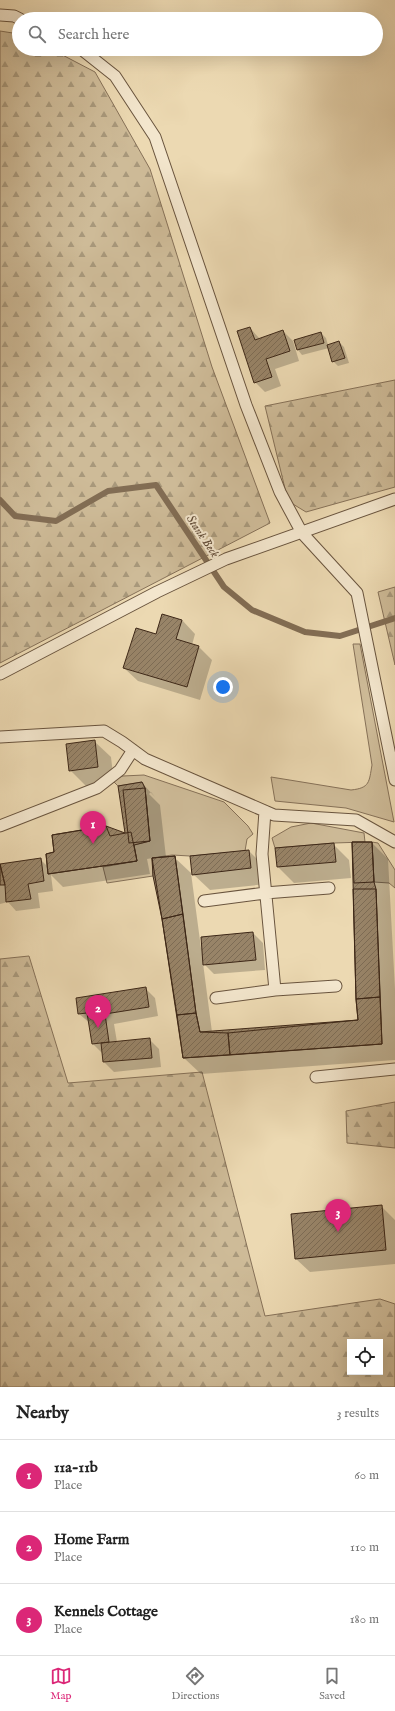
<!DOCTYPE html>
<style>
:root{--surface:#fff;--page:#f2f2f2;--text:#222;--muted:#767676;--line:#e0e0e0;--accent:#db2777}
body{margin:0;font-family:"IM FELL English",serif;background:var(--page);color:var(--text)}
.controls{position:absolute;right:12px;bottom:12px;display:grid;overflow:hidden;border-radius:0px;box-shadow:0 4px 16px #0002}
.controls button{width:36px;height:36px;display:grid;place-items:center;padding:0;border:0;border-bottom:1px solid var(--line);background:var(--surface);color:var(--text);font:20px sans-serif}
.you{position:absolute;left:223px;top:687px;width:14px;height:14px;margin:-10px;border:3px solid #fff;border-radius:50%;background:#1a73e8;box-shadow:0 0 0 6px #1a73e833}
.badge{display:grid;place-items:center;width:26px;height:26px;border-radius:50%;background:var(--accent);color:#fff;font-size:13px;font-weight:700}
.pin{position:absolute;translate:-50% -33px;filter:drop-shadow(0 1px 2px #0008)}
.pin::after{content:'';position:absolute;top:21px;width:14px;height:12px;background:inherit;clip-path:polygon(0 0,100% 0,50% 100%)}
.list{margin:0;padding:0;list-style:none}
h2{display:flex;justify-content:space-between;align-items:center;height:52px;margin:0;padding:0 16px;font-size:17px}
h2 small{font-size:13px;font-weight:400;color:var(--muted)}
.list li{display:grid;grid-template-columns:26px 1fr auto;gap:12px;align-items:center;box-sizing:border-box;height:72px;padding:0 16px;border-top:1px solid var(--line)}
.list b{display:block;font-size:15px;white-space:nowrap}
.list p{margin:0;font-size:13px;white-space:nowrap;color:var(--muted)}
.list em{font-size:13px;font-style:normal;color:var(--muted)}
.icon{flex:none;width:22px;height:22px;fill:none;stroke:currentColor;stroke-width:2;stroke-linecap:round;stroke-linejoin:round}
.map{position:relative;flex:none;width:395px;height:1387px;overflow:hidden}
.search{position:absolute;background:var(--surface);box-shadow:0 4px 16px #0002;left:12px;right:12px;top:12px;height:44px;display:flex;align-items:center;gap:10px;box-sizing:border-box;padding:0 14px;border-radius:22px;color:var(--muted);font-size:15px}
.sheet{height:268px;background:var(--surface)}
nav{display:flex;justify-content:space-around;align-items:center;box-sizing:border-box;height:56px;border-top:1px solid var(--line);background:var(--surface);font-size:11px;color:var(--muted)}
nav a{display:grid;justify-items:center;gap:2px}
nav .on{color:var(--accent)}
.map>svg:first-child{display:block}
.green{fill:#cebb98;stroke:#867158}
.forest{fill:url(#forest-firs);stroke:#867158;fill-rule:evenodd}
.shadow{fill:#0003}
.lines{fill:none;stroke-linecap:round;stroke-linejoin:round}
.stream{stroke:#826d54;stroke-width:6}
.building{fill:url(#building-hatch);stroke:#3d2717}
.service-casing{stroke:#69543e;stroke-width:13}
.service{stroke:#f3e6cd;stroke-width:11}
.labels{text-anchor:middle;stroke-width:4;stroke-linejoin:round;paint-order:stroke}
.water-label{font-size:12px;font-style:italic;fill:#604a36;stroke:#f3e6cd}
</style>
<div class="map">
<svg width="395" height="1387" viewBox="0 0 395 1387">
<defs>
<pattern id="forest-firs" width="22" height="20" patternUnits="userSpaceOnUse"><rect width="22" height="20" fill="#cebb98"/><path d="M5 1l3.5 6h-7zM16 11l3.5 6h-7z" fill="#a8987b"/></pattern>
<pattern id="building-hatch" width="6" height="6" patternUnits="userSpaceOnUse"><rect width="6" height="6" fill="#988468"/><path d="M-1 1l2-2M0 6l6-6M5 7l2-2" fill="none" stroke="#7d6c55"/></pattern>
</defs>
<rect width="100%" height="100%" fill="#ecd9b2"/>
<filter id="stains"><feTurbulence type="fractalNoise" baseFrequency=".005" numOctaves="4"/><feColorMatrix values="0 0 0 0 .2 0 0 0 0 .09 0 0 0 0 .02 0 0 0 .5 -.17"/></filter>
<radialGradient id="worn" r=".72"><stop offset=".6" stop-color="#630" stop-opacity="0"/><stop offset="1" stop-color="#630" stop-opacity=".3"/></radialGradient>
<!-- green -->
<path class="green" d="M 353,644 L 360,644 L 394,822 L 346,808 L 275,801 L 271,777 L 351,790 C 370,788 369,782 372,765 Z
M 144,775 L 224,802 L 248,826 L 253,834 L 247,839 L 245,851 L 190,856 L 172,855 L 152,858 L 153,876 L 107,883 L 103,867 L 137,861 L 134,845 L 150,841 L 145,788 L 142,782 L 118,786 L 112,780 L 123,776 Z
M 311,823 L 364,833 L 365,842 L 334,843 L 275,848 L 272,838 L 291,827 Z
M 372,842 L 378,843 L 395,870 L 395,888 L 389,883 L 374,882 Z"/>
<!-- forest -->
<path class="forest" d="M 0,31 L 19,34 L 19,49 L 51,49 L 95,72 L 150,169 L 212,367 L 270,523 L 0,663 Z
M 395,380 L 395,487 L 306,512 L 288,501 L 265,406 Z
M 395,587 L 395,665 L 378,592 Z
M 29,956 L 68,1083 L 202,1072 L 265,1316 L 380,1299 L 395,1304 L 395,1387 L 0,1387 L 0,959 ZM 350,1342 L 380,1342 L 380,1372 L 350,1372 Z
M 395,1102 L 395,1148 L 347,1143 L 346,1111 Z"/>
<!-- shadow -->
<path class="shadow" d="M 250,328 L 260,339 L 283,331 L 293,341 L 299,361 L 275,369 L 281,386 L 265,392 L 255,382 Z
M 321,333 L 326,338 L 328,345 L 339,342 L 344,347 L 349,363 L 338,366 L 333,361 L 329,348 L 302,355 L 298,350 Z
M 182,620 L 195,634 L 192,645 L 199,647 L 212,660 L 200,700 L 138,681 L 124,668 L 156,636 Z
M 94,741 L 111,757 L 114,783 L 86,786 L 70,770 Z
M 142,783 L 155,797 L 151,792 L 149,794 L 160,805 L 166,857 L 174,857 L 191,873 L 201,948 L 253,933 L 263,943 L 265,970 L 214,974 L 203,963 L 212,1032 L 359,1021 L 372,843 L 388,859 L 395,989 L 395,1060 L 201,1074 L 184,1058 L 153,858 L 147,859 L 150,874 L 63,887 L 51,875 L 53,891 L 38,893 L 40,908 L 16,911 L 8,902 L 0,904 L 0,865 L 40,859 L 48,867 L 127,834 Z
M 333,844 L 349,860 L 351,878 L 294,883 L 278,867 L 276,849 Z
M 249,851 L 265,867 L 267,884 L 210,890 L 193,874 Z
M 145,988 L 155,998 L 158,1016 L 114,1024 L 117,1042 L 149,1039 L 159,1049 L 161,1067 L 114,1072 L 104,1062 L 103,1054 L 93,1044 L 90,1023 L 79,1014 Z
M 381,1206 L 395,1220 L 395,1264 L 310,1272 L 296,1259 Z"/>
<g class="lines">
<!-- stream -->
<path class="stream" d="M 0,500 L 15,516 L 56,521 L 108,491 L 156,485 L 224,587 L 252,610 L 305,632 L 340,636 L 395,618"/>
</g>
<!-- building -->
<path class="building" d="M 250,327 L 255,340 L 283,330 L 290,351 L 266,359 L 272,377 L 254,383 L 237,331 Z
M 321,332 L 324,343 L 297,350 L 294,340 Z
M 339,341 L 345,358 L 332,362 L 327,345 Z
M 162,614 L 182,620 L 176,639 L 199,646 L 187,687 L 123,668 L 136,628 L 156,634 Z
M 95,740 L 98,767 L 69,771 L 66,744 Z
M 142,782 L 145,788 L 150,841 L 134,845 L 137,861 L 48,874 L 46,854 L 54,852 L 52,835 L 106,826 L 125,833 L 118,786 Z
M 145,788 L 150,841 L 129,843 L 123,790 Z
M 106,826 L 110,836 L 131,832 L 137,861 L 48,874 L 46,854 L 54,852 L 52,835 Z
M 352,842 L 372,842 L 374,882 L 376,889 L 382,1044 L 183,1058 L 162,919 L 153,876 L 152,858 L 175,856 L 196,1013 L 200,1032 L 358,1020 L 356,999 Z
M 352,842 L 372,842 L 374,882 L 354,883 Z
M 334,843 L 336,862 L 277,867 L 275,848 Z
M 249,850 L 251,868 L 192,875 L 190,856 Z
M 175,856 L 183,914 L 162,919 L 152,858 Z
M 41,858 L 44,881 L 28,884 L 31,899 L 6,902 L 5,885 L 0,864 Z
M 0,864 L 5,885 L 0,885 Z
M 353,889 L 376,889 L 380,997 L 356,999 Z
M 183,914 L 196,1013 L 177,1015 L 162,919 Z
M 253,932 L 256,960 L 203,965 L 201,937 Z
M 146,987 L 149,1007 L 105,1014 L 109,1042 L 92,1044 L 87,1013 L 78,1014 L 76,998 Z
M 380,997 L 382,1044 L 230,1055 L 228,1033 L 358,1020 L 356,999 Z
M 196,1013 L 200,1032 L 228,1033 L 230,1055 L 183,1058 L 177,1015 Z
M 150,1038 L 152,1058 L 103,1062 L 101,1043 Z
M 382,1205 L 386,1250 L 295,1259 L 291,1214 Z"/>
<g class="lines">
<defs>
<path id="service" d="M 0,15 L 14,16 L 20,19
M 81,49 L 115,76 L 155,137 L 246,405 L 280,492 L 302,533 L 357,593 L 395,780
M 0,674 L 157,592 L 226,559 L 395,499
M 0,737 L 104,731 L 122,742 L 145,759 L 274,815 L 356,820 L 395,842
M 265,811 L 262,854 L 275,990
M 0,826 L 97,788 L 120,770 L 133,750
M 204,901 L 265,893 L 329,888
M 216,998 L 275,990 L 336,986
M 316,1077 L 395,1069"/>
</defs>
<!-- service casing -->
<use href="#service" class="service-casing"/>
<!-- service -->
<use href="#service" class="service"/>
</g>
<g class="labels">
<!-- water labels -->
<g class="water-label">
<text transform="translate(203 536) rotate(56)" y="4">Stank Beck</text>
</g>
</g>
<rect width="100%" height="100%" filter="url(#stains)"/>
<rect width="100%" height="100%" fill="url(#worn)"/>
</svg>
<div class="controls">
<button><svg class="icon" aria-label="locate" viewBox="0 0 24 24"><circle cx="12" cy="12" r="6"/><path d="M12 2v4M12 18v4M2 12h4M18 12h4"/></svg></button>
</div>
<div class="you"></div>
<div class="pin badge" style="left:93px;top:844px">1</div>
<div class="pin badge" style="left:98px;top:1028px">2</div>
<div class="pin badge" style="left:338px;top:1232px">3</div>
<div class="search"><svg class="icon" aria-label="search" viewBox="0 0 24 24"><circle cx="10" cy="10" r="6"/><path d="M15 15l6 6"/></svg>Search here</div>
</div>
<section class="sheet">
<h2>Nearby<small>3 results</small></h2>
<ul class="list">
<li><span class="badge">1</span><div><b>11a-11b</b><p>Place</p></div><em>60 m</em></li>
<li><span class="badge">2</span><div><b>Home Farm</b><p>Place</p></div><em>110 m</em></li>
<li><span class="badge">3</span><div><b>Kennels Cottage</b><p>Place</p></div><em>180 m</em></li>
</ul>
</section>
<nav>
<a class="on"><svg class="icon" aria-label="map" viewBox="0 0 24 24"><path d="M3 6l6-2 6 2 6-2v14l-6 2-6-2-6 2zM9 4v14M15 6v14"/></svg>Map</a>
<a><svg class="icon" aria-label="directions" viewBox="0 0 24 24"><path d="M12 3l9 9-9 9-9-9zM9 14v-3h6M13 9l2 2-2 2"/></svg>Directions</a>
<a><svg class="icon" aria-label="saved" viewBox="0 0 24 24"><path d="M7 4h10v16l-5-4-5 4z"/></svg>Saved</a>
</nav>
